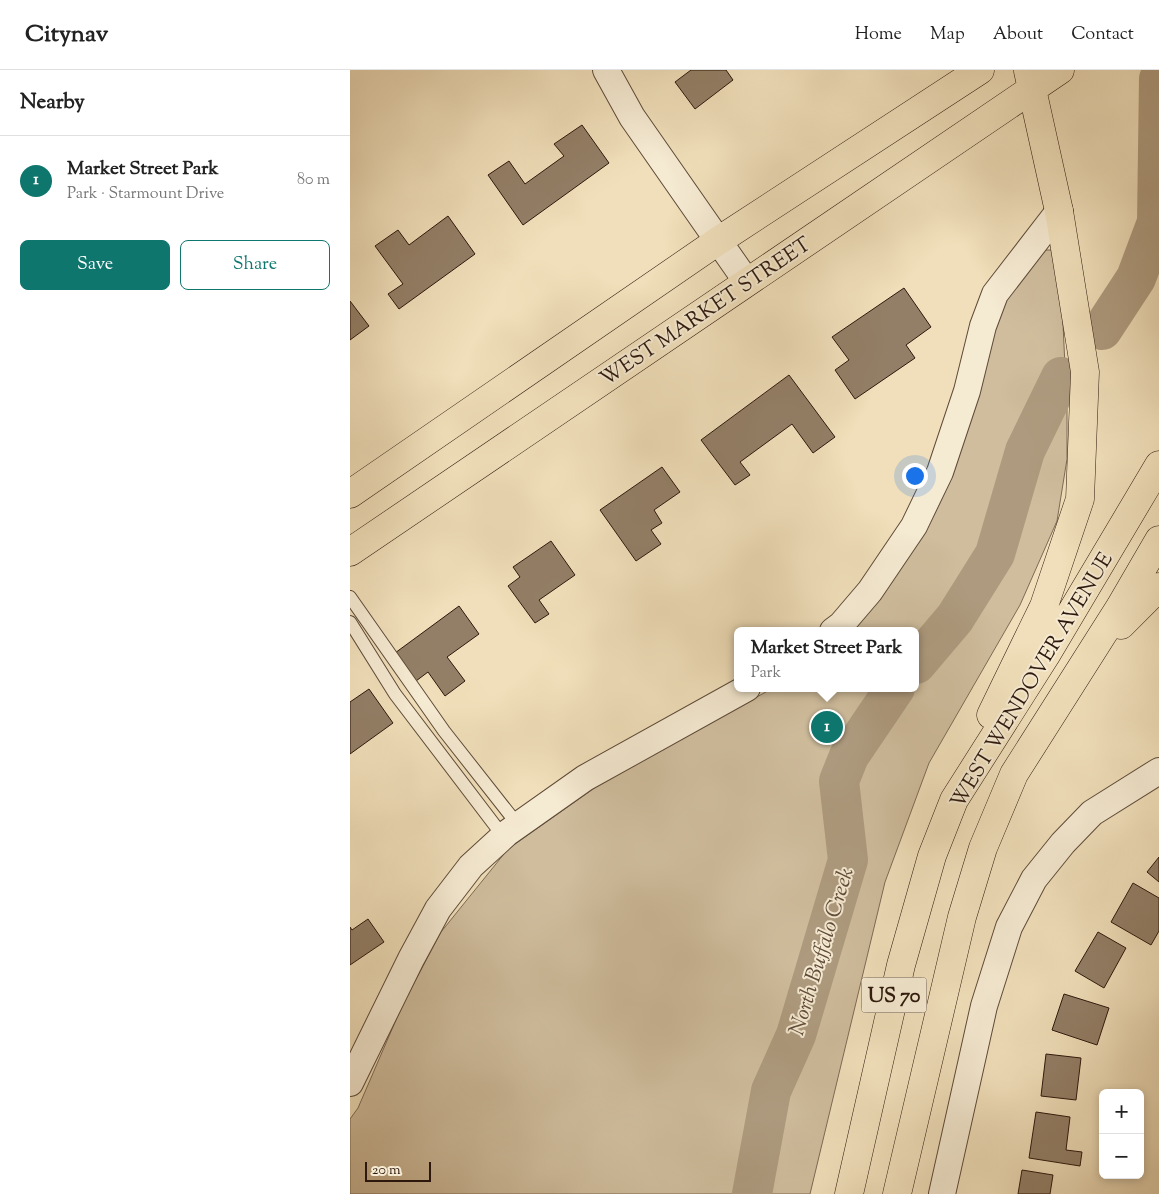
<!DOCTYPE html>
<meta charset="utf-8">
<style>
:root{--surface:#fff;--page:#f2f2f2;--text:#222;--muted:#767676;--line:#e0e0e0;--accent:#0f766e}
body{margin:0;font-family:"Sorts Mill Goudy",serif;background:var(--page);color:var(--text)}
.controls{position:absolute;right:15px;bottom:15px;display:grid;overflow:hidden;border-radius:8px;box-shadow:0 2px 8px #0003}
.controls button{width:45px;height:45px;display:grid;place-items:center;padding:0;border:0;border-bottom:1px solid var(--line);background:var(--surface);color:var(--text);font:25px sans-serif}
.scale{position:absolute;left:15px;bottom:12px;width:66px;box-sizing:border-box;padding-left:5px;border:2px solid #2e180d;border-top:0;font-size:14px;line-height:18px;white-space:nowrap;color:#2e180d;-webkit-text-stroke:4px #f5ead2;paint-order:stroke}
.you{position:absolute;left:564px;top:405px;width:18px;height:18px;margin:-12px;border:4px solid #fff;border-radius:50%;background:#1a73e8;box-shadow:0 0 0 8px #1a73e833}
.badge{display:grid;place-items:center;width:32px;height:32px;border-radius:50%;background:var(--accent);color:#fff;font-size:16px;font-weight:700}
.pin{position:absolute;translate:-50% -50%;border:2px solid #fff;box-shadow:0 1px 5px #0006}
.popup{position:absolute;left:384px;top:557px;width:185px;height:65px;box-sizing:border-box;display:grid;place-content:center;border-radius:8px;background:var(--surface);filter:drop-shadow(0 1px 4px #0005);font-size:16px;white-space:nowrap;color:var(--muted)}
.popup b{font-size:19px;color:var(--text)}
.popup::after{content:'';position:absolute;left:50%;top:100%;margin-left:-10px;border:10px solid transparent;border-top-color:var(--surface)}
.list{margin:0;padding:0;list-style:none}
h2{display:flex;justify-content:space-between;align-items:center;height:65px;margin:0;padding:0 20px;font-size:21px}
h2 small{font-size:16px;font-weight:400;color:var(--muted)}
.list li{display:grid;grid-template-columns:32px 1fr auto;gap:15px;align-items:center;box-sizing:border-box;height:90px;padding:0 20px;border-top:1px solid var(--line)}
.list b{display:block;font-size:19px;white-space:nowrap}
.list p{margin:0;font-size:16px;white-space:nowrap;color:var(--muted)}
.list em{font-size:16px;font-style:normal;color:var(--muted)}
.actions{display:flex;gap:10px;padding:15px 20px}
.actions a{flex:1;padding:11px 0;border:1px solid var(--accent);border-radius:8px;text-align:center;font-size:18px;color:var(--accent)}
.actions .main{background:var(--accent);color:#fff}
.map{position:relative;flex:none;width:809px;height:1124px;overflow:hidden}
header{display:flex;align-items:center;gap:30px;box-sizing:border-box;height:70px;padding:0 25px;background:var(--surface);border-bottom:1px solid var(--line)}
header strong{font-size:24px}
nav{display:flex;gap:28px;margin-inline-start:auto;font-size:18px}
main{display:flex}
aside{flex:1;background:var(--surface)}
.map>svg:first-child{display:block}
.green{fill:#cfbd9d;stroke:#7e6a55}
.lines{fill:none;stroke-linecap:round;stroke-linejoin:round}
.river{stroke:#ae9b7f;stroke-width:40}
.building{fill:#937f67;stroke:#2e180d}
.service-casing{stroke:#5e4a38;stroke-width:14}
.minor-casing{stroke:#5e4a38;stroke-width:28}
.primary-casing{stroke:#2e180d;stroke-width:29}
.motorway-casing{stroke:#2e180d;stroke-width:29}
.service{stroke:#f5ead2;stroke-width:12}
.minor{stroke:#f5ead2;stroke-width:26}
.primary{stroke:#f0dfba;stroke-width:28}
.motorway{stroke:#f0dfba;stroke-width:28}
.labels{text-anchor:middle;stroke-width:4;stroke-linejoin:round;paint-order:stroke}
.shield{fill:#f5ead2;stroke:#6a5748;stroke-width:1}
.shield-label{font-size:20px;font-weight:bold;fill:#2e180d}
.street-label{font-size:21px;fill:#2e180d;stroke:#f5ead2}
.water-label{font-size:22px;font-style:italic;fill:#614c3b;stroke:#f5ead2}
</style>
<header>
<strong>Citynav</strong>
<nav><a>Home</a><a>Map</a><a>About</a><a>Contact</a></nav>
</header>
<main>
<aside>
<h2>Nearby<small></small></h2>
<ul class="list">
<li><span class="badge">1</span><div><b>Market Street Park</b><p>Park · Starmount Drive</p></div><em>80 m</em></li>
</ul>
<div class="actions"><a class="main">Save</a><a>Share</a></div>
</aside>
<div class="map">
<svg width="809" height="1124" viewBox="0 0 809 1124">
<rect width="100%" height="100%" fill="#f0dfba"/>
<filter id="stains"><feTurbulence type="fractalNoise" baseFrequency=".004" numOctaves="4"/><feColorMatrix values="0 0 0 0 .2 0 0 0 0 .09 0 0 0 0 .02 0 0 0 .5 -.17"/></filter>
<radialGradient id="worn" r=".72"><stop offset=".6" stop-color="#630" stop-opacity="0"/><stop offset="1" stop-color="#630" stop-opacity=".3"/></radialGradient>
<!-- green -->
<path class="green" d="M 695,180 L 705,180 L 710,189 L 717,340 L 717,389 L 707,451 L 670,535 L 579,693 L 535,812 L 460,1124 L 0,1124 L 0,1049 L 8,1038 L 52,936 L 91,862 L 158,779 L 250,714 L 423,618 L 566,618 L 566,561 L 497,561 L 523,535 L 647,256 L 658,226 Z"/>
<g class="lines">
<!-- river -->
<path class="river" d="M 752,260 L 786,208 L 807,152 L 809,9
M 566,594 L 605,548 L 645,484 L 675,381 L 711,307
M 402,1124 L 421,1021 L 446,965 L 498,790 L 489,711 L 499,686 L 545,618"/>
</g>
<!-- building -->
<path class="building" d="M 341,0 L 376,0 L 383,10 L 345,39 L 325,12 Z
M 232,55 L 259,93 L 173,155 L 138,105 L 159,91 L 175,114 L 214,86 L 204,74 Z
M 98,146 L 125,184 L 49,239 L 38,224 L 53,214 L 25,176 L 48,160 L 59,175 Z
M 554,218 L 581,257 L 556,275 L 565,288 L 505,329 L 485,300 L 499,290 L 482,267 Z
M 0,231 L 19,256 L 0,270 Z
M 439,305 L 485,367 L 463,383 L 442,354 L 390,392 L 400,405 L 385,415 L 351,370 Z
M 312,397 L 330,422 L 304,440 L 312,453 L 301,460 L 311,474 L 286,491 L 250,440 Z
M 201,471 L 225,505 L 189,530 L 199,544 L 185,553 L 158,516 L 170,507 L 163,497 Z
M 109,536 L 129,564 L 97,587 L 115,611 L 95,626 L 78,602 L 66,611 L 45,583 Z
M 19,619 L 43,653 L 0,684 L 0,632 Z
M 809,787 L 809,812 L 797,802 Z
M 783,813 L 809,828 L 809,861 L 801,875 L 761,852 Z
M 18,849 L 34,872 L 0,895 L 0,857 L 2,860 Z
M 748,862 L 776,878 L 754,918 L 725,901 Z
M 714,924 L 759,938 L 747,975 L 702,960 Z
M 696,984 L 731,988 L 726,1030 L 691,1026 Z
M 686,1042 L 720,1047 L 716,1080 L 732,1082 L 730,1096 L 679,1088 Z
M 672,1100 L 703,1105 L 700,1124 L 668,1124 Z"/>
<g class="lines">
<defs>
<path id="service" d="M 0,527 L 94,661 L 168,755
M 0,552 L 45,624 L 153,766"/>
<path id="minor" d="M 256,0 L 282,47 L 397,212
M 483,561 L 491,555 L 520,521 L 564,456 L 590,402 L 617,321 L 633,256 L 645,224 L 709,141
M 0,1013 L 61,889 L 88,839 L 121,796 L 157,763 L 235,708 L 397,618
M 592,1124 L 634,936 L 659,857 L 684,809 L 713,773 L 742,743 L 809,701"/>
<path id="primary" d="M 678,1 L 709,141
M 0,424 L 368,171 L 630,0
M 0,482 L 710,0"/>
<path id="motorway" d="M 771,555 L 809,517
M 641,645 L 694,536 L 730,429 L 735,302 L 709,141
M 499,1124 L 551,895 L 582,786 L 604,730 L 696,585 L 809,395
M 547,1124 L 612,847 L 633,778 L 664,704 L 770,537 L 809,470"/>
</defs>
<!-- service casing -->
<use href="#service" class="service-casing"/>
<!-- minor casing -->
<use href="#minor" class="minor-casing"/>
<!-- primary casing -->
<use href="#primary" class="primary-casing"/>
<!-- motorway casing -->
<use href="#motorway" class="motorway-casing"/>
<!-- service -->
<use href="#service" class="service"/>
<!-- minor -->
<use href="#minor" class="minor"/>
<!-- primary -->
<use href="#primary" class="primary"/>
<!-- motorway -->
<use href="#motorway" class="motorway"/>
</g>
<g class="labels">
<!-- shield labels -->
<rect class="shield" x="511.5" y="907.5" width="65" height="35" rx="4"/>
<g class="shield-label">
<text x="544" y="932">US 70</text>
</g>
<!-- street labels -->
<g class="street-label">
<text transform="translate(355 241) rotate(-34)" y="7">WEST MARKET STREET</text>
<text transform="translate(681 610) rotate(-59)" y="7">WEST WENDOVER AVENUE</text>
</g>
<!-- water labels -->
<g class="water-label">
<text transform="translate(470 881) rotate(-73)" y="8">North Buffalo Creek</text>
</g>
</g>
<rect width="100%" height="100%" filter="url(#stains)"/>
<rect width="100%" height="100%" fill="url(#worn)"/>
</svg>
<div class="controls">
<button>+</button>
<button>−</button>
</div>
<div class="scale">20 m</div>
<div class="you"></div>
<div class="pin badge" style="left:477px;top:657px">1</div>
<div class="popup"><b>Market Street Park</b>Park</div>
</div>
</main>
